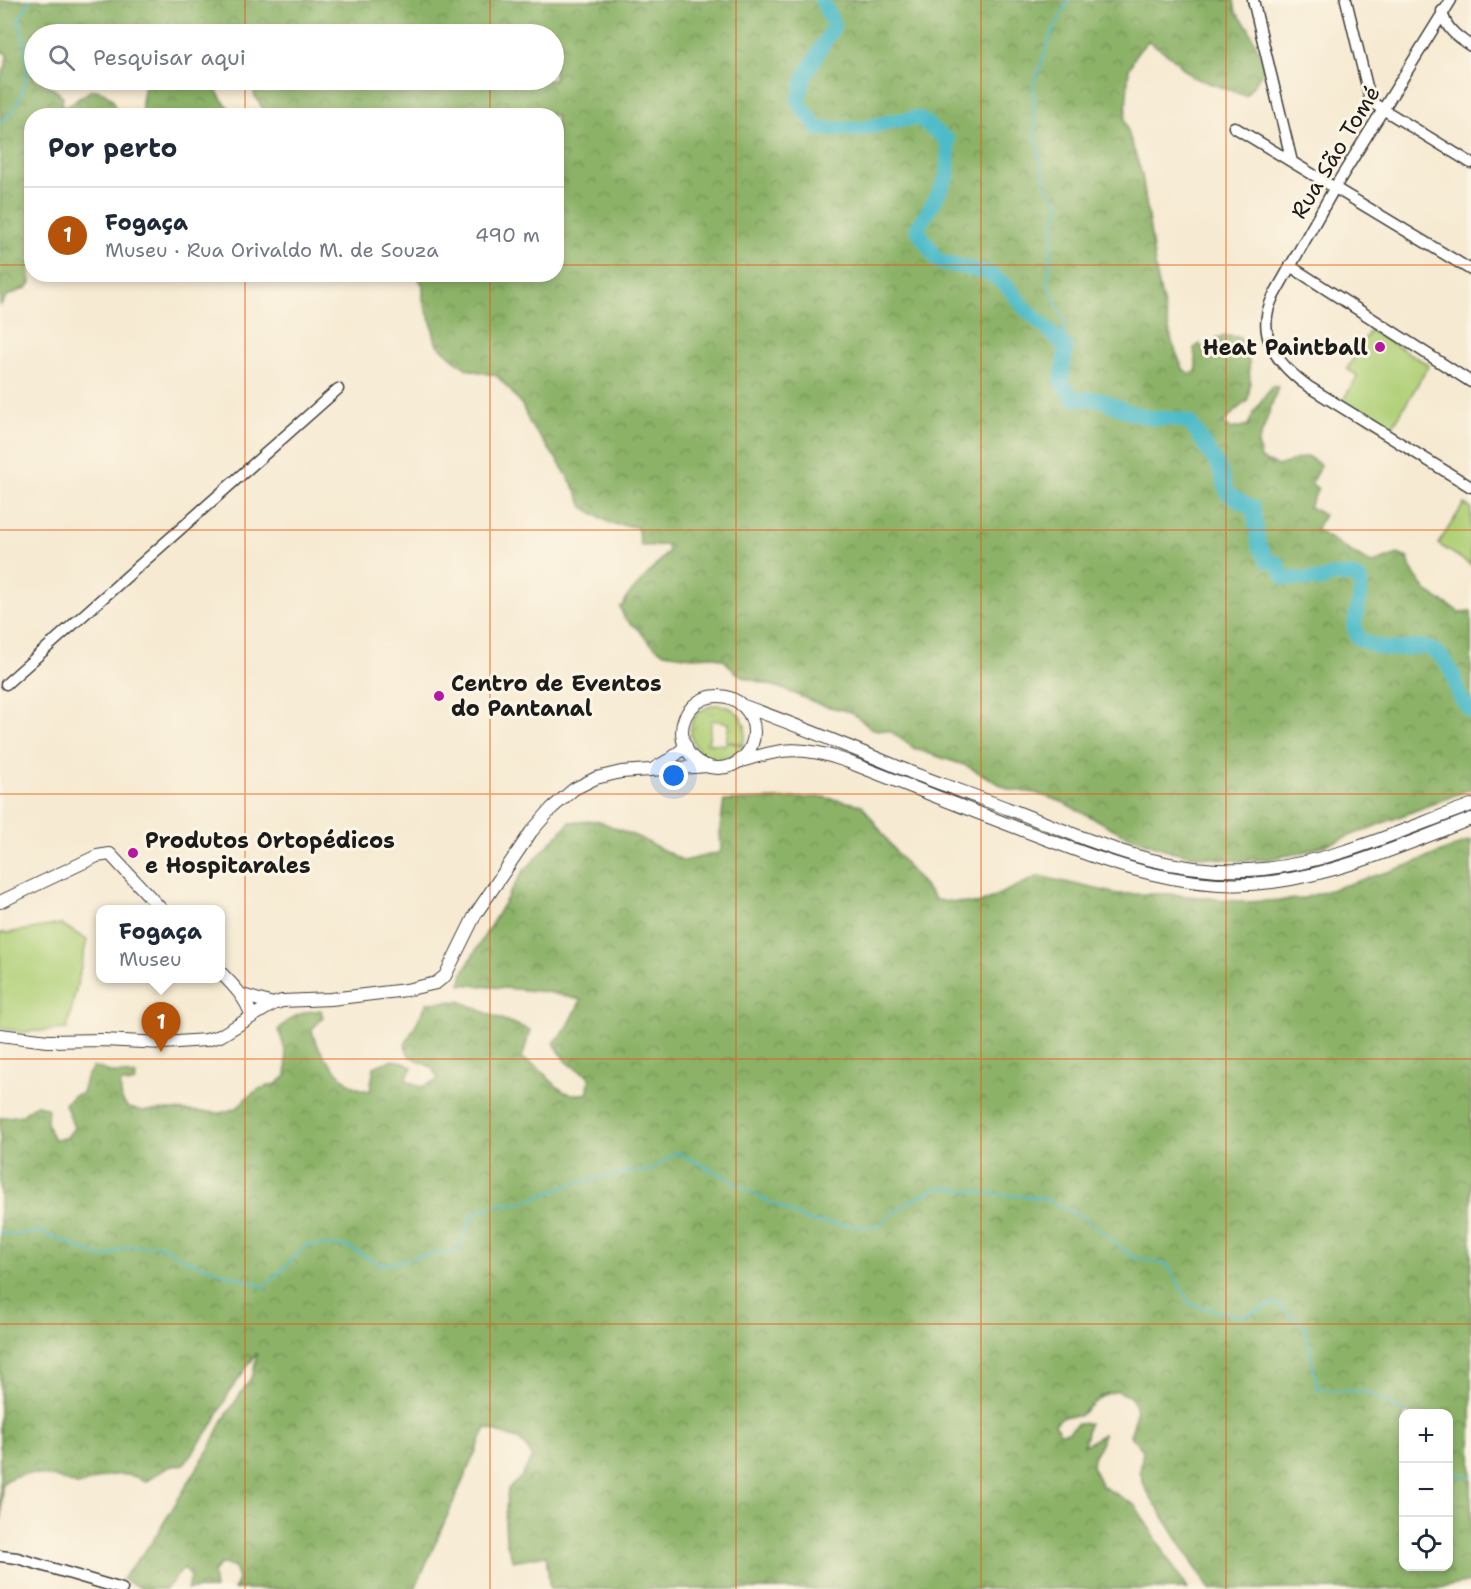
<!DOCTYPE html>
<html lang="pt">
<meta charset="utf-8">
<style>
:root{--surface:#fff;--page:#f6f6f7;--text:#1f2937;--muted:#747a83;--line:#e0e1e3;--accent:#b45309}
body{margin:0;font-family:"Shantell Sans",sans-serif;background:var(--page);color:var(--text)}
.controls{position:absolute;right:18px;bottom:18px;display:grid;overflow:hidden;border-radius:12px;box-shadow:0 3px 9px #0003}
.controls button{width:54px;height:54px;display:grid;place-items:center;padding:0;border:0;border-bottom:2px solid var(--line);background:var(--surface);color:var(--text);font:30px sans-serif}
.you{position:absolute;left:674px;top:776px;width:21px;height:21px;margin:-15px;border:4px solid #fff;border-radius:50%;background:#1a73e8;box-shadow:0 0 0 9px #1a73e833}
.badge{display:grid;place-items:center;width:39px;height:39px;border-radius:50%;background:var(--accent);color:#fff;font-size:20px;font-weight:700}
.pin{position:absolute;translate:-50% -50px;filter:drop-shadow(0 2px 3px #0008)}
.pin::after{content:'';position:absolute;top:32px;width:21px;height:18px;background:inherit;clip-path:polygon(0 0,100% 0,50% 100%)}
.popup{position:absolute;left:96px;top:905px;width:129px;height:78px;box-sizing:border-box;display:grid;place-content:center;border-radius:12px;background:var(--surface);filter:drop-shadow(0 2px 4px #0005);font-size:20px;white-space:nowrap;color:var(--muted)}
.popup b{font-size:22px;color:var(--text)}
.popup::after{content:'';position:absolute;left:50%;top:100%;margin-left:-12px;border:12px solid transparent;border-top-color:var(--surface)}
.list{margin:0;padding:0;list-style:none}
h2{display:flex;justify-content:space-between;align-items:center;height:78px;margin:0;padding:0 24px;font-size:26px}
h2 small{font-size:20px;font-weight:400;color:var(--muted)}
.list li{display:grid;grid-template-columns:39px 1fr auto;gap:18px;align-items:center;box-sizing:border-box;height:96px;padding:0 24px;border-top:2px solid var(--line)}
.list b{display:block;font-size:22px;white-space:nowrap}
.list p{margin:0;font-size:20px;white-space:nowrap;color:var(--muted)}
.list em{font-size:20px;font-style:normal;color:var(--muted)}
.icon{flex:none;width:33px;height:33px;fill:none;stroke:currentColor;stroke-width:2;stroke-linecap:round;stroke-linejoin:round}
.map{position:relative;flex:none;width:1471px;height:1589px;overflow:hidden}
.search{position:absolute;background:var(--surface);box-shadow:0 3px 9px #0003;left:24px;top:24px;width:540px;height:66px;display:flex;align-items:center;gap:15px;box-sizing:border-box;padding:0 21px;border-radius:33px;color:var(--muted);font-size:22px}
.panel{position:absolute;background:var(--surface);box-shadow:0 3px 9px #0003;left:24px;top:108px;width:540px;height:174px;border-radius:24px}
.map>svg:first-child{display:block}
.grass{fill:url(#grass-tufts);stroke:#66764a;stroke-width:1.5}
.forest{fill:url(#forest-crowns);stroke:#546742;stroke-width:1.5;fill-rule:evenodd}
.garden{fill:#b0d078;stroke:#66764a;stroke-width:1.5}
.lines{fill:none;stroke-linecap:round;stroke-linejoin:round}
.stream{stroke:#4ebbc8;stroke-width:2}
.river{stroke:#4ebbc8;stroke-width:15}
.minor-casing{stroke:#3d3b37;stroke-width:13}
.major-casing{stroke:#3d3b37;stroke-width:14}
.minor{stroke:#fff;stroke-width:10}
.major{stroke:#fff;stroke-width:12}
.grid{fill:none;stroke:#e8590c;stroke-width:1.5;stroke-opacity:0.55}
.poi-dot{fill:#b5179e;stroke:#fcf5e5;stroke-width:2}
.labels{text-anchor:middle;stroke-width:6;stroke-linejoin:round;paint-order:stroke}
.street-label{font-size:22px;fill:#1c1c1c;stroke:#fcf5e5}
.poi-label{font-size:22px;font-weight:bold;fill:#1c1c1c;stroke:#fcf5e5;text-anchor:start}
</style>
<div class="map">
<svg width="1471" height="1589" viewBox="0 0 1471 1589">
<defs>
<pattern id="grass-tufts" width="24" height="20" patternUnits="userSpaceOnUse" patternTransform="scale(1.5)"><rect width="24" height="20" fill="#b0d078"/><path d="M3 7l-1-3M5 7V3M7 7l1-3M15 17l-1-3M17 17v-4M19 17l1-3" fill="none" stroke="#97b267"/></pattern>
<pattern id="forest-crowns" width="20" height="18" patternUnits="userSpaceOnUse" patternTransform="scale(1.5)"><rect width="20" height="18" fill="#8cb268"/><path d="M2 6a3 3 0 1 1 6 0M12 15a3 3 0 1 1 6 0" fill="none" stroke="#729055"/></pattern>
</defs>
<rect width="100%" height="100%" fill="#fcf5e5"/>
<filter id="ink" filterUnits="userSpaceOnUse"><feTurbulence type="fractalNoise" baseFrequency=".0167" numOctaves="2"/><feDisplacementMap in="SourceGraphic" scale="12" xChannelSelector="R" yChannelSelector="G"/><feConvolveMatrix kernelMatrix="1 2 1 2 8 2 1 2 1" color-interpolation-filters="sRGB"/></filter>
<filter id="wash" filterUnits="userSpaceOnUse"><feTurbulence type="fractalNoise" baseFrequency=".008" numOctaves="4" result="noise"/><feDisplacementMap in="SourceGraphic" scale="24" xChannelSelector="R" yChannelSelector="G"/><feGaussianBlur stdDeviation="1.35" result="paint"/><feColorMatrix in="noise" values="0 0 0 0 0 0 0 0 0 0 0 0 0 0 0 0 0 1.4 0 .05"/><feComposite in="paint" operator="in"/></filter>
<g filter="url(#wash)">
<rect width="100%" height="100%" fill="#f6ead2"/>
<!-- grass -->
<path class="grass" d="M 714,705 C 737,704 751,723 743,744 L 726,741 L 729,723 L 712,720 L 708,743 L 725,745 L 726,742 L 743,745 C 713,792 660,720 714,705 Z"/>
<!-- forest -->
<path class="forest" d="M 0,0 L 1234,0 L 1236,12 L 1248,27 L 1263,62 L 1263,71 L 1246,96 L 1192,77 L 1172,57 L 1148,41 L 1137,53 L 1129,69 L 1125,122 L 1142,175 L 1157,277 L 1172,342 L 1182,367 L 1185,371 L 1192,374 L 1197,370 L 1194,348 L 1200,344 L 1205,353 L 1215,348 L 1217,338 L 1226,336 L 1240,337 L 1249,362 L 1250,384 L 1248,400 L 1235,411 L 1223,424 L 1231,429 L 1248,425 L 1254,412 L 1272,386 L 1278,387 L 1258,444 L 1261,459 L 1278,466 L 1307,456 L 1321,465 L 1311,483 L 1318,489 L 1309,507 L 1324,515 L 1316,530 L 1371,564 L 1398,554 L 1408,558 L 1411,569 L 1427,592 L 1460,612 L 1471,611 L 1471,789 L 1334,842 L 1300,853 L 1268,859 L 1242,861 L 1188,855 L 1170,851 L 1127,836 L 1062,802 L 1035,793 L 1010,790 L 967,766 L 915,749 L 890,731 L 872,729 L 851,712 L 821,705 L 783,689 L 744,677 L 735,672 L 724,660 L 713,656 L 692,657 L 664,653 L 649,642 L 638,629 L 624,618 L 620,607 L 624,604 L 627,597 L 668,552 L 667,545 L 641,546 L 637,527 L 611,524 L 583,507 L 576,490 L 558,461 L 530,424 L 522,405 L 509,389 L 497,376 L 467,369 L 451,357 L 436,343 L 432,325 L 423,300 L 423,286 L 417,275 L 556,274 L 556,116 L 267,115 L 254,94 L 256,80 L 554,80 L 554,34 L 34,34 L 34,80 C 44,81 56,90 63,97 L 61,107 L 67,106 L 92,90 C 101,89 107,94 113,100 L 115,109 L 112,115 L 32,116 L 32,253 L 29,267 L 31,283 L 27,288 L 7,296 L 0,306 L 0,80 L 6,65 L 7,54 L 0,51 Z
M 145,80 L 242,80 L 236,86 L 227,84 L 216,88 C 218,96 230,111 237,115 L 142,115 L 142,103 Z
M 823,797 L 862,805 L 899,856 L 936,900 L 978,904 L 1039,876 L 1118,894 L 1170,894 L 1247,902 L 1301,899 L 1406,866 L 1471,840 L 1471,1582 L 1434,1589 L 1209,1589 L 1145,1488 L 1140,1471 L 1143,1450 L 1130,1435 C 1134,1425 1140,1408 1131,1398 C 1128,1395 1121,1393 1118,1391 L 1106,1394 L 1101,1397 L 1079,1416 L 1063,1416 L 1055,1424 L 1060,1433 L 1069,1432 L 1077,1424 L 1089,1423 L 1084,1446 L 1103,1434 L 1102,1442 L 1093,1457 L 1092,1466 L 1102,1486 L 1135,1505 L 1187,1589 L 550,1589 L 546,1555 L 513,1561 L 506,1541 L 505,1521 L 508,1489 L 521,1477 L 533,1457 L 520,1440 L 486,1428 L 415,1589 L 234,1589 L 238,1579 L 234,1566 L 221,1564 L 213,1573 L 215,1589 L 187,1589 L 191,1577 L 184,1568 L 166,1589 L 143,1589 L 122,1579 L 152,1542 L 212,1444 L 223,1420 L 253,1375 L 257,1353 L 230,1391 L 211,1427 L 184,1464 L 168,1467 L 145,1482 C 129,1470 109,1474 91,1481 C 88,1482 82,1485 78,1485 C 72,1485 65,1481 60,1479 C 41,1474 18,1469 2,1484 L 2,1518 L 0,1523 L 0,1118 L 23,1115 L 36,1104 L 48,1109 C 46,1122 47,1128 54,1139 L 66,1138 L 74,1128 L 65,1104 L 74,1095 L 82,1093 L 86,1078 L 93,1067 C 101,1068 108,1072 115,1073 C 124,1074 127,1072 136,1076 L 135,1082 L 128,1084 L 123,1082 L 120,1086 L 122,1100 L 128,1108 L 144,1111 L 172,1110 L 220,1113 L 237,1108 L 245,1099 L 259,1089 L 276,1084 L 286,1076 C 288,1060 285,1045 278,1030 C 292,1015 301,1012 321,1010 L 323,1018 L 312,1029 C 314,1047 339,1078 355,1087 C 359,1089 365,1090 370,1091 L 374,1067 C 392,1059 394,1057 412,1067 L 406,1080 L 421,1087 L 438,1080 L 433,1068 L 409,1056 L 405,1045 L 427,1003 L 460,1001 L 491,1015 L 530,1030 L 522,1059 C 528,1062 535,1065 539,1069 C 557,1084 561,1099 588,1093 L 589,1076 L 566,1062 L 554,1043 L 568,1026 L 581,1000 L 547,992 L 460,984 L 464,970 L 522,873 L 570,822 L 598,821 L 640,838 L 684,861 L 721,852 L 720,828 L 724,801 ZM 1404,1414 L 1448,1414 L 1448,1566 L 1404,1566 Z"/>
<!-- garden -->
<path class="garden" d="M 1370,330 L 1429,365 L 1389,433 L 1341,403 L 1358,376 L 1347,369 Z
M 1464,504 L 1471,508 L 1471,565 L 1438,544 Z
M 61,924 L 87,940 L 67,1029 L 22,1032 L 0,1028 L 0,933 L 8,933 Z"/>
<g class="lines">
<!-- stream -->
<path class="stream" d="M 0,124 C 18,109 28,85 27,61 C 27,48 22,33 19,20 L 30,0
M 1066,347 L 1064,321 L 1048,284 L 1054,222 L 1061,205 L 1045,185 L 1036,136 L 1033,87 L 1051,35 L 1069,0
M 0,1232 L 13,1236 L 38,1231 L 104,1258 L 127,1247 L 162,1245 L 186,1260 L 265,1287 L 307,1245 L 346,1246 L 382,1265 L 426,1255 L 457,1252 L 474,1213 L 497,1205 L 520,1203 L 577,1183 L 629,1172 L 649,1171 L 677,1152 L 727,1178 L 763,1199 L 811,1222 L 876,1227 L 908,1202 L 938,1187 L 985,1193 L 1043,1198 L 1084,1218 L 1131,1256 L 1168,1265 L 1190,1304 L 1242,1317 L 1275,1303 L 1305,1326 L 1318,1389 L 1368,1392 L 1408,1414
M 1448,1474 L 1471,1476"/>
<!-- river -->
<path class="river" d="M 822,0 L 834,26 L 805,76 L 798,101 L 818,129 L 860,129 L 893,121 L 919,118 L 948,141 L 948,175 L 935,200 L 917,229 L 939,262 L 989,273 L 1007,286 L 1024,307 L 1066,347 L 1061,382 L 1074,399 L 1099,399 L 1132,413 L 1152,418 L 1177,419 L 1190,423 L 1219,467 L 1228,494 L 1253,508 L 1259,545 L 1268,561 L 1277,563 L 1285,578 L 1321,580 L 1331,576 L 1350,575 L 1360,579 L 1361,591 L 1354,627 L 1359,639 C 1369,644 1378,648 1390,649 C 1417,650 1428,638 1448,665 C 1455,675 1455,686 1460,696 C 1462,701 1467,706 1471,711"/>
</g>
</g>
<g filter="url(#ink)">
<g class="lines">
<defs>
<path id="minor" d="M 1253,0 L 1292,162
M 1346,0 L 1370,99 L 1376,105 L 1471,163
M 1451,0 L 1335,187 L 1273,297 C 1254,336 1278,365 1309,387 L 1471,487
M 1442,11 C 1445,28 1457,37 1471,46
M 1234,127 L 1471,270
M 1290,266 L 1471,382
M 6,684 L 338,389
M 0,1556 L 17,1558 L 122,1589"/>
<path id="major" d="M682 732a36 36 0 1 1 72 0a36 36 0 1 1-72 0Z
M 741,705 C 800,726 857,750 915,774 C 946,786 978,797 1009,809 C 1095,842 1168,878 1263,869 C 1334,862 1404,829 1471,805
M 738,762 C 782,748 802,745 846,761 C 904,784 962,807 1020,829 C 1101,860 1183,894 1272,882 C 1341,873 1406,844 1471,819
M 655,768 L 672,758 L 686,746
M 0,902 L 97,856 L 110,854 L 162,910
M 221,973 C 234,986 246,998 252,1017
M 242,995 L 273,1004
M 0,1035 L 48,1041 L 103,1040 L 163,1043 L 206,1040 L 220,1036 L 273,1004 L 282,1001 L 331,999 L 406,990 L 436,983 L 445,976 L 475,915 L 531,832 L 552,808 L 574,789 L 596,778 L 621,772 L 708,766"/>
</defs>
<!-- minor casing -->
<use href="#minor" class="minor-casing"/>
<!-- major casing -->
<use href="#major" class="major-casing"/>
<!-- minor -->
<use href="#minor" class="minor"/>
<!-- major -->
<use href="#major" class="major"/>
</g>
</g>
<!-- grid -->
<path class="grid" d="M 245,0 L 245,34M 490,0 L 490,34M 736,0 L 736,1589M 981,0 L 981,1589M 1226,0 L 1226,1589M 245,80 L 245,116M 490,80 L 490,116M 0,265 L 32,265M 556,265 L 1471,265M 245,274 L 245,1589M 490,274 L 490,1589M 0,530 L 1471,530M 0,794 L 1471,794M 0,1059 L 1471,1059M 0,1324 L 1471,1324"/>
<!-- markers -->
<g class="poi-dot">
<circle cx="1380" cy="347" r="6"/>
<circle cx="439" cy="696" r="6"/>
<circle cx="133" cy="853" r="6"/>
</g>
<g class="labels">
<!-- street labels -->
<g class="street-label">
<text transform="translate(1335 152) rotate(-59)" y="8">Rua São Tomé</text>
</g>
<!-- poi labels -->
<g class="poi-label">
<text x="1368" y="355" text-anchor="end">Heat Paintball</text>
<text x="451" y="691">Centro de Eventos<tspan x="451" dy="25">do Pantanal</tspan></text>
<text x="145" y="848">Produtos Ortopédicos<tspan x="145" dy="25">e Hospitarales</tspan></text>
</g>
</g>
</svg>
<div class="controls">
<button>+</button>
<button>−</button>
<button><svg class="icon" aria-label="locate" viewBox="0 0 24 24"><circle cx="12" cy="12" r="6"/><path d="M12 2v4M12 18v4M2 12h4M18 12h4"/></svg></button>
</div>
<div class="you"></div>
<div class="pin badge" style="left:161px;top:1052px">1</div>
<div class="popup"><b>Fogaça</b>Museu</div>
<div class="search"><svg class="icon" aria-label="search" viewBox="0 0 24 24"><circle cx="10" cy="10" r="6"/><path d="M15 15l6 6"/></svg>Pesquisar aqui</div>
<section class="panel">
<h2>Por perto<small></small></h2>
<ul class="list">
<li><span class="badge">1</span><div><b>Fogaça</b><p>Museu · Rua Orivaldo M. de Souza</p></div><em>490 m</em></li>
</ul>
</section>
</div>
